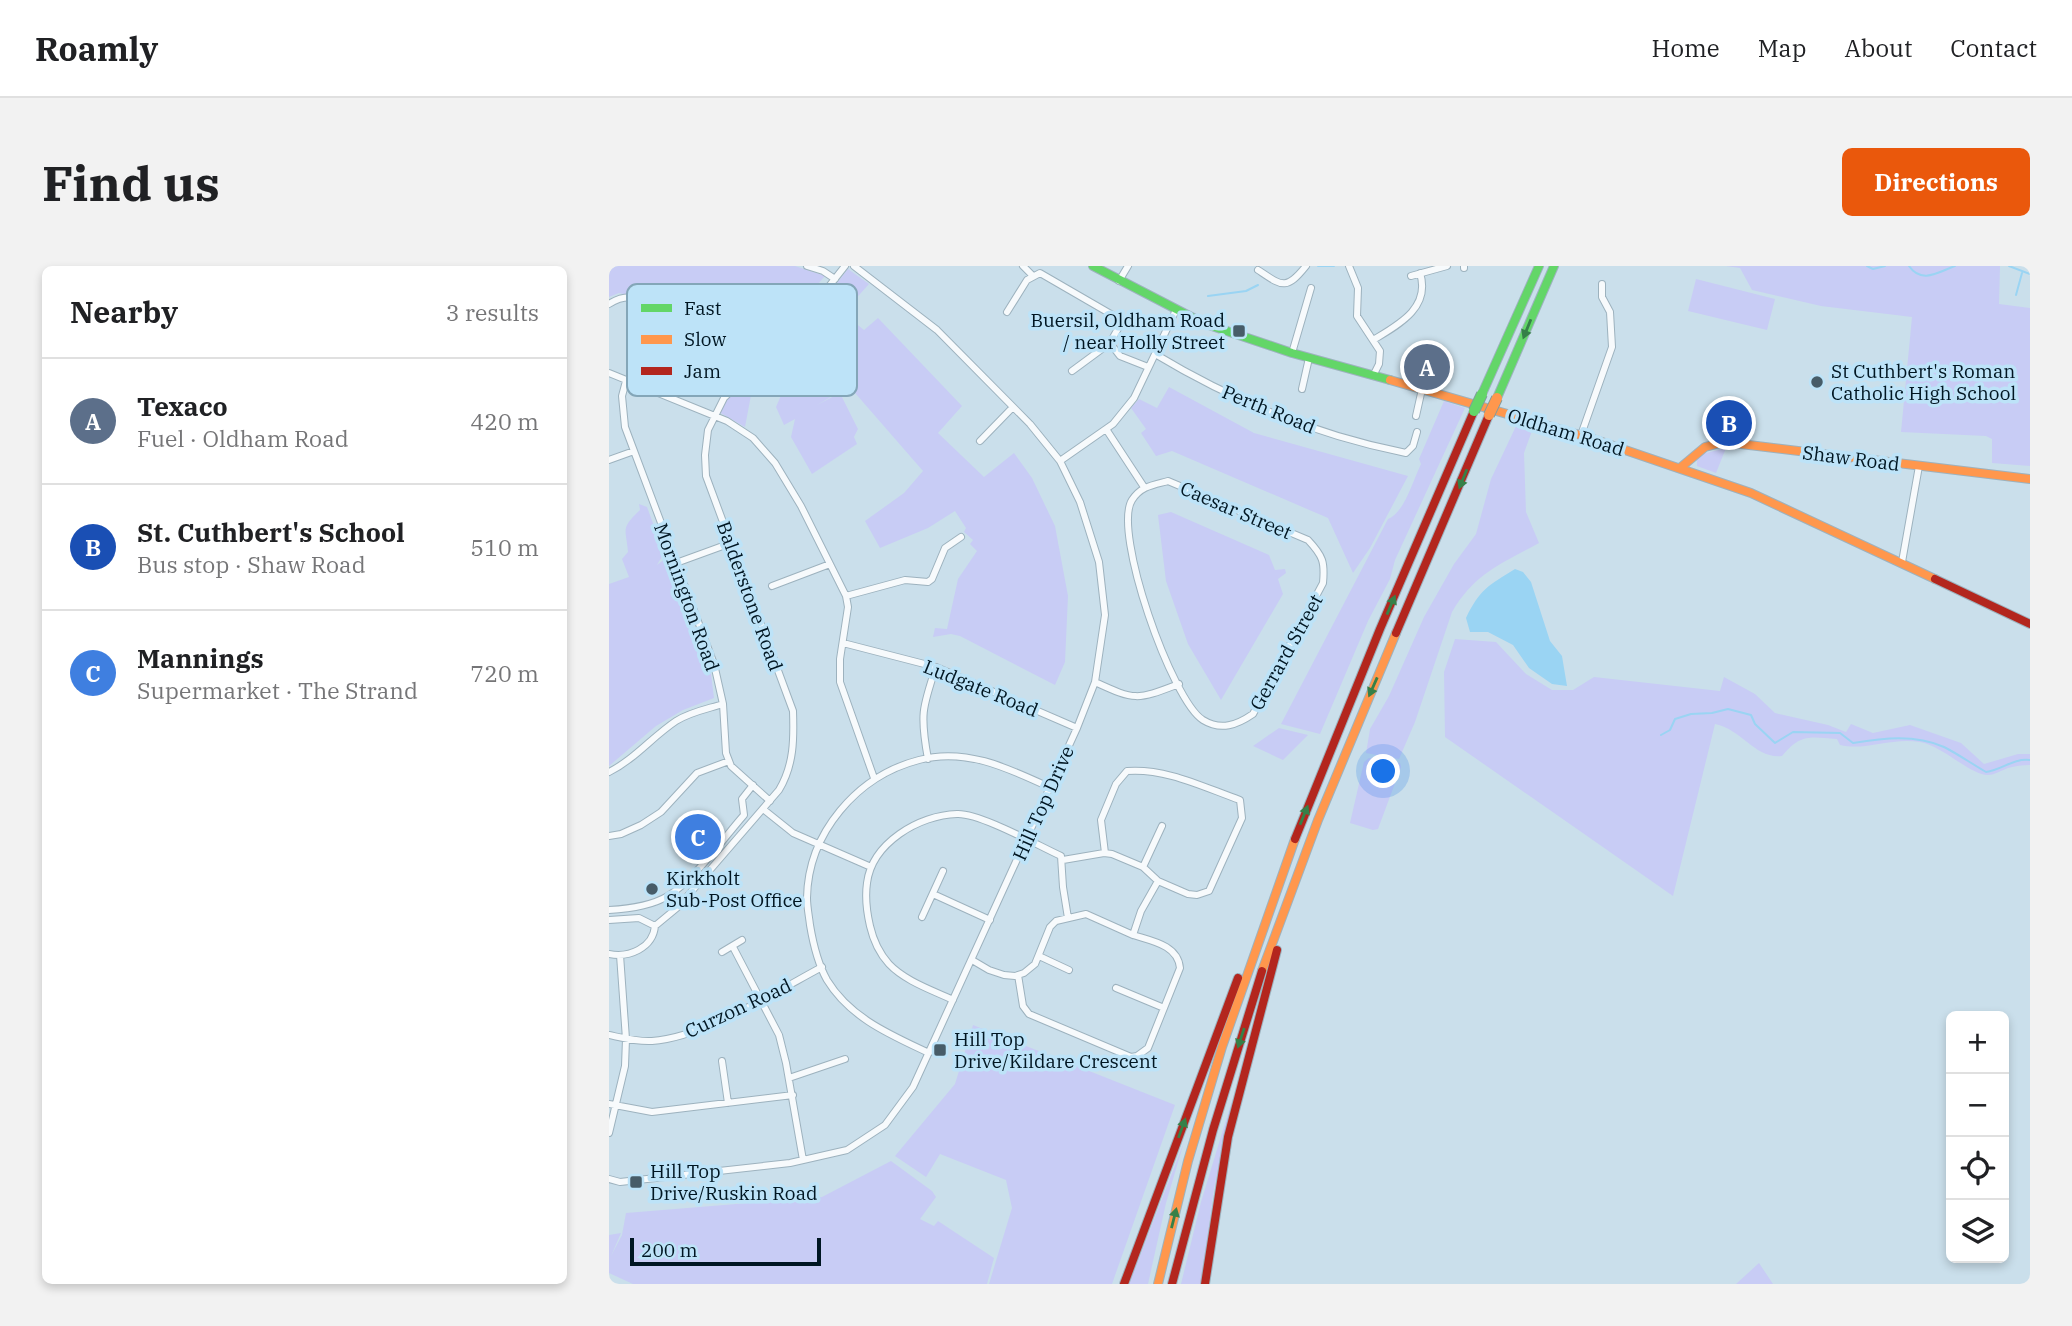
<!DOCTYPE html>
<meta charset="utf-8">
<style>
:root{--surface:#fff;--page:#f2f2f2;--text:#202124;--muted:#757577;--line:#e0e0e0;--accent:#ea580c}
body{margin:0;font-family:"IBM Plex Serif",serif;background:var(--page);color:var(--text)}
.controls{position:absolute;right:21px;bottom:21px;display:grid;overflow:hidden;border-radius:10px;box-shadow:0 4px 10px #0003}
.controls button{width:63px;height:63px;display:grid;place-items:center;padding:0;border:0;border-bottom:2px solid var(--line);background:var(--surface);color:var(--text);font:35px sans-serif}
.scale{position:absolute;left:21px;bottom:18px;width:191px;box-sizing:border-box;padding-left:7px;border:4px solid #001622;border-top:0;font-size:19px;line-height:24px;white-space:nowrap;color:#001622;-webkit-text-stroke:5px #bde3f8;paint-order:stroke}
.you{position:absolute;left:775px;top:506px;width:24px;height:24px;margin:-18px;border:5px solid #fff;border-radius:50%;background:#1a73e8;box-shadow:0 0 0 10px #1a73e833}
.badge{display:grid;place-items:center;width:46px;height:46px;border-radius:50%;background:var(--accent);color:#fff;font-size:23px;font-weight:700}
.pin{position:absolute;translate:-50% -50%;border:4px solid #fff;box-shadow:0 2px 7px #0006}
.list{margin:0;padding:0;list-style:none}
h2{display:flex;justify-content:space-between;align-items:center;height:91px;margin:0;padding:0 28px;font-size:30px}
h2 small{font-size:23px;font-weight:400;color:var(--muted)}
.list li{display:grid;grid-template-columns:46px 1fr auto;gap:21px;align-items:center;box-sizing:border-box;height:126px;padding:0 28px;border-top:2px solid var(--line)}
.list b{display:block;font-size:26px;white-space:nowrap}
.list p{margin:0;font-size:23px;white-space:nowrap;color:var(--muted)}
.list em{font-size:23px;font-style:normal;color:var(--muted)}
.icon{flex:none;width:38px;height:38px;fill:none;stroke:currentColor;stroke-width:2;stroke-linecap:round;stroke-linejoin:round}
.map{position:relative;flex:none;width:1421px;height:1018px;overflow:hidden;border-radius:10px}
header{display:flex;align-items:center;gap:42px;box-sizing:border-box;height:98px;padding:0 35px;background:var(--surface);border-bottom:2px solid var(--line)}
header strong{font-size:33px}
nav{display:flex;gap:38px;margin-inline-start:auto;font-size:24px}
.intro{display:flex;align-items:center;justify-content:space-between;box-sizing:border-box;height:168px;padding:0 42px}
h1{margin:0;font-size:49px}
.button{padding:18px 32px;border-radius:10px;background:var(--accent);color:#fff;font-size:24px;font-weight:700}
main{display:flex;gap:42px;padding:0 42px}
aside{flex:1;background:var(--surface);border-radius:10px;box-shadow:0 4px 10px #0003}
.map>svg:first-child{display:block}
.green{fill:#c8ccf5}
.water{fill:#9ad4f3}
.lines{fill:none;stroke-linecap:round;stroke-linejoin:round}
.stream{stroke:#9ad4f3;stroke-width:2}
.street-casing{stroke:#9db2be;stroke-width:8}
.fast-casing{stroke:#9db2be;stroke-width:10}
.slow-casing{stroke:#9db2be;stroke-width:10}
.jam-casing{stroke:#9db2be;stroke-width:10}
.street{stroke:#f7fafc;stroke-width:6}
.fast{stroke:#63d668;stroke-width:8}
.slow{stroke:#ff974d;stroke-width:8}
.jam{stroke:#b3261e;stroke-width:8}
.fast-bridge-casing{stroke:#809b9d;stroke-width:12;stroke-linecap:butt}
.slow-bridge-casing{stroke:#809b9d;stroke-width:12;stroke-linecap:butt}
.fast-bridge{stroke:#63d668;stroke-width:10}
.slow-bridge{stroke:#ff974d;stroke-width:10}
.oneway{fill:#368048}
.poi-dot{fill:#475c68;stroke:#bde3f8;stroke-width:2.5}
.labels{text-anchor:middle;stroke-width:7;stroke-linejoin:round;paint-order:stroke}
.poi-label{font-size:19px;fill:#001622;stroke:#bde3f8;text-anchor:start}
.street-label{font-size:19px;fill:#001622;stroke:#bde3f8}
.key{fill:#bde3f8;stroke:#84a6b8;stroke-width:2}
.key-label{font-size:19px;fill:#001622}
</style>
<header>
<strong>Roamly</strong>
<nav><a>Home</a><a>Map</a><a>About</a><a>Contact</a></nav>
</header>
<div class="intro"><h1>Find us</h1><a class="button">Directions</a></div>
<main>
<aside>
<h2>Nearby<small>3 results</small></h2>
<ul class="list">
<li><span class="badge" style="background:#5c6f8a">A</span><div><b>Texaco</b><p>Fuel · Oldham Road</p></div><em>420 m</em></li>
<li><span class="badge" style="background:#1a4fb4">B</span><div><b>St. Cuthbert's School</b><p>Bus stop · Shaw Road</p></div><em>510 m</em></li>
<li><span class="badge" style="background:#3f7fe0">C</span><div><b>Mannings</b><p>Supermarket · The Strand</p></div><em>720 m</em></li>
</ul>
</aside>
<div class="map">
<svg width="1421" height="1018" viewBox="0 0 1421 1018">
<rect width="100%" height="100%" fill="#cadfeb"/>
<!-- green -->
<path class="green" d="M 0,0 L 186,0 L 216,10 L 141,94 L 114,72 L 78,60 L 50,36 L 10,27 L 0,31 Z
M 1117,0 L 1391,0 L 1390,38 L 1421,42 L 1421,200 L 1383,197 L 1383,173 L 1377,170 L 1292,166 L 1303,51 L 1212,40 L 1143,24 L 1131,2 Z
M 239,3 L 260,18 L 234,47 L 255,64 L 269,52 L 353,140 L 329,167 L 375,211 L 405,187 L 423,212 L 446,260 L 459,330 L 456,396 L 446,419 L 351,370 L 342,368 L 324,371 L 326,362 L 338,363 L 349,313 L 368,285 L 361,278 L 364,274 L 355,266 L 357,262 L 346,245 L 319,262 L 271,282 L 256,255 L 295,227 L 314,205 L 240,120 L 208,139 L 229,128 L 233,131 L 249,163 L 245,171 L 248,178 L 203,208 L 182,171 L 186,153 L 175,159 L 167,141 L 176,120 L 160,106 L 143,124 L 136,161 L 110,146 L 119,131 L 200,53 Z
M 1087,13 L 1166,33 L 1158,64 L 1079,45 Z
M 560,121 L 645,167 L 799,210 L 761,282 L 744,307 L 719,252 L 563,185 L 547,190 L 532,167 L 537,163 L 522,142 L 530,133 L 548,142 Z
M 835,135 L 856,142 L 786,294 L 781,313 L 759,355 L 711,468 L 672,458 L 779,253 C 796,246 804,214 812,198 L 810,193 Z
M 908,158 L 924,162 L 915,187 L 917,246 L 930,277 C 892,298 866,307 843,346 L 806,456 L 790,493 L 757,487 L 761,463 L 780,430 L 815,351 L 845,298 L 867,268 L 882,213 Z
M 1117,182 L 1107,207 L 1088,200 L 1088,193 L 1093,188 Z
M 30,238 L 38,241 L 55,287 L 48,299 L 57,292 L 102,408 L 105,432 L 74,444 L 47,460 L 0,500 L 0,318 L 20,311 L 13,293 L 19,286 C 17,262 11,263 31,244 Z
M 562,246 L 660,289 L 666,304 L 676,303 L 677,307 L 669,313 L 674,328 L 612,434 L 579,378 L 557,315 L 549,249 Z
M 846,373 L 887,376 L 917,408 L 943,424 L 964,424 L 985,411 L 1111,425 L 1115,411 L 1146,428 L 1166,447 L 1219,459 L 1237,466 L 1242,458 L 1264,467 L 1301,459 L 1352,477 L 1375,498 L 1409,488 L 1421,488 L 1421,499 C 1414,499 1406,500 1399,502 C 1393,504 1386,509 1379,509 C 1361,509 1334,480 1311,476 C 1282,471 1258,485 1231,479 L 1228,473 C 1201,471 1192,467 1173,490 C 1146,493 1134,464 1106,458 L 1064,630 L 836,471 L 835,406 Z
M 670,462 L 699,469 L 674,494 L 644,480 Z
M 760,492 L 791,497 L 792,501 L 769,563 L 764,564 L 741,557 L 755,496 Z
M 364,759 L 566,839 L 503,1018 L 380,1018 L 403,942 L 397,914 L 331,888 L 317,911 L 286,890 L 346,818 Z
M 624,831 L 605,923 L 592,1018 L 572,1018 L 592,936 Z
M 575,876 L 557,937 L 539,1018 L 520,1018 Z
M 282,895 L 323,925 L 327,931 L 311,953 L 325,960 L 329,955 L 385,992 L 378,1018 L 24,1018 L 0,1007 L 0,969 L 12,967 L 2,990 L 13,969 L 17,947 L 213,931 Z
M 1150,997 L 1164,1018 L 1127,1018 Z"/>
<!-- water -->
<path class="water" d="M 906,303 L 914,306 L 922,316 L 941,375 L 953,390 L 958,420 L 943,418 L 920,402 L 904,379 L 879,366 L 861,366 L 857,352 C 871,323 879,320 906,303 Z"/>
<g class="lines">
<!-- stream -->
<path class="stream" d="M 709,0 L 725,0
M 1258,0 L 1264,3 L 1276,0
M 1300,0 C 1313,19 1331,5 1346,0
M 1400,0 L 1421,8
M 1407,29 L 1413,7
M 599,30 L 637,25 L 649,19
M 1052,469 L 1061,464 L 1066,453 L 1082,448 L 1103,447 L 1119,443 L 1142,449 L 1146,458 L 1166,477 L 1184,466 L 1231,467 L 1244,477 C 1274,472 1306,468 1335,481 C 1349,488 1363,498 1377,506 C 1393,504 1404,492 1421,494"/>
<defs>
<path id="street" d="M 198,0 L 214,5 L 226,13
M 414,0 L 424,10
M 740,0 L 749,22 L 748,50 L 771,85 L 770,98 L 764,110
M 855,0 L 855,2
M 649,4 C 673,20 677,25 697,0
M 802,10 L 838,0
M 510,15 L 519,0
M 0,38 C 34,16 52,54 77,65 C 87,70 100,69 110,74 C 122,80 133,95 143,104
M 398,46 L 418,14 L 431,7 L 507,51 L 511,59 L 501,77 L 511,90 L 539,101
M 764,74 C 789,59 822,42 811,7
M 683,87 L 702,22
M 546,88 C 624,135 707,169 797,187 L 804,180 L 808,166
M 463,105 L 501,77
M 0,107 L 118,155 L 144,172 L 166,197 L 192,240 L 237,330 L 239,341 L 231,393 L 231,416 L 265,512
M 17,115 L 13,130 L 16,161 L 105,398 L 114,438 L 117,487 L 122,500 L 161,535
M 693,123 L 700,92
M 807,150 L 813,123
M 497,163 L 535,221
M 972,169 L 1003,81 L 1001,46 L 993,31 L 993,18
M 371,175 L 404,141
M 0,194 L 25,185
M 451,195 L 504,158 L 525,132 L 567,44
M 559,215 L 699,274 C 714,290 716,296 714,317 L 644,448 C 628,459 612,465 594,454 C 563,435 503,265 523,234 C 532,220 544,219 559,215 Z
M 1293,296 L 1310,200
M 67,297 L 122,277
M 163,320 L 221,298
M 237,330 L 296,314 L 319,316 L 323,313 L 336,282 L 352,271
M 234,377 L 327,401 L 468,462
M 486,416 C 527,435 528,434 570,418
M 319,493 C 311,450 313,442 327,401
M 0,506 C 26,493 43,471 67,455 C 81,446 98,443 114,438
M 154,543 L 184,567 L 262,601
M 0,570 L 12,568 L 32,559 L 52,546 L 88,507 L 120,495
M 454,594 L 495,587 L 503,588 L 534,601 L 549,615 L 579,628 L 588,629 L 600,625 L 633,552 L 631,534 C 594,521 557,502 518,505 L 507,518 L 492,554 L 496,587
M 534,601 L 553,560
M 324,628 L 381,654
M 0,644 C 19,643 42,640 59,630 C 85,614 114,573 135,549 L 133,533 L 144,519
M 313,651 L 334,605
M 0,654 L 30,652 L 46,660
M 46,660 L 69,641 L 170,524 C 185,499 185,473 184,445 L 97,210 L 96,189 L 99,164 L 115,132 L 195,52 L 236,0
M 124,681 L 170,769 L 177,797 L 194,894
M 113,686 L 133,674
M 0,688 C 20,692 44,682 46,660
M 430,690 L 460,704
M 363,694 L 380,704 L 395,709 L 406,710 L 415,707 L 426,698 L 441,661 L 447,655 L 477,648 L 524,669
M 409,709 L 414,740 L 420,748 L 522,791 L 528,790 L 539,782 L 571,702 C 569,679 543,675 524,669 L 532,645 L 549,615
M 507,722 L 555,742
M 344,734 C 323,724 296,715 280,698 C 270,687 264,673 261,660 C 258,647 256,631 258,617 C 263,577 310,549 348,548 C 371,547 428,579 452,590 L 454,621 L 459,652
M 0,769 C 14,772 29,776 43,775 C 93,772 168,725 213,701
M 320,787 C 282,769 241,752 218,714 C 209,698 204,677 201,659 C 200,650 198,641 198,632 C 199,567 248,510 310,494 C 357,481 401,503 442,522
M 113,795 L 119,837
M 180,812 L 236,793
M 0,838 L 43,846 L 184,829
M 0,867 L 16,800 L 17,773 L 11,689
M 0,913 L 11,916 L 181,897 L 238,884 L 276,859 L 304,821 L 468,462 L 486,416 L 496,349 L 490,296 L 471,236 L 451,195 L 421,158 L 328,64 L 245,0"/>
<path id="fast" d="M 484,0 L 594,57 L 683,87 L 781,114
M 873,128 L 930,0
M 888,132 L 945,0"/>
<path id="slow" d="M 781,114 L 981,172 L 1142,227 L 1326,313
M 1071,202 L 1096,181 L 1115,176 L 1421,213
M 653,705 L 709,554 L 787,367
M 549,1018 L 579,895 L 613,781 L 686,573"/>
<path id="jam" d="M 1326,313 L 1421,358
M 787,367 L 880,149
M 686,573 L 771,363 L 865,145
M 515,1018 L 629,712
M 563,1018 L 604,864 L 653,705
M 596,1018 L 619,871 L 668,684"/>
</defs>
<!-- street casing -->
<use href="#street" class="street-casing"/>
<!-- fast casing -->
<use href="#fast" class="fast-casing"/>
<!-- slow casing -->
<use href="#slow" class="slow-casing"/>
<!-- jam casing -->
<use href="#jam" class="jam-casing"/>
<!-- street -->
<use href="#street" class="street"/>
<!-- fast -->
<use href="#fast" class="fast"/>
<!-- slow -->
<use href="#slow" class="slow"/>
<!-- jam -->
<use href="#jam" class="jam"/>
<defs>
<path id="fast-bridge" d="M 865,145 L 873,128"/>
<path id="slow-bridge" d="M 880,149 L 888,132"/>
</defs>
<!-- fast-bridge casing -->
<use href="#fast-bridge" class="fast-bridge-casing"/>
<!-- slow-bridge casing -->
<use href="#slow-bridge" class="slow-bridge-casing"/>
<!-- fast-bridge -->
<use href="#fast-bridge" class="fast-bridge"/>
<!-- slow-bridge -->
<use href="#slow-bridge" class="slow-bridge"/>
</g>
<!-- one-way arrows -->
<defs><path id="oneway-solid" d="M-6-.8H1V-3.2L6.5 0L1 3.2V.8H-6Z" transform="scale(1.75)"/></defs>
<g class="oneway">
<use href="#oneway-solid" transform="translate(918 63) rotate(112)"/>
<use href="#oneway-solid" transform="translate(854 213) rotate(112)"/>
<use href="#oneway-solid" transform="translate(782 339) rotate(-67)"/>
<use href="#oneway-solid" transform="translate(764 421) rotate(114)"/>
<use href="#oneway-solid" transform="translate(695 549) rotate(-68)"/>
<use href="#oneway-solid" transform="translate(632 772) rotate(108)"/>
<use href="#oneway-solid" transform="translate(573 862) rotate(-70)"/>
<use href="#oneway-solid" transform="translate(565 952) rotate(-76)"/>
</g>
<!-- markers -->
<g class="poi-dot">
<rect x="623" y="58" width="14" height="14" rx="3.5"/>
<circle cx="1208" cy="116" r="7"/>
<circle cx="43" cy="623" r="7"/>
<rect x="324" y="777" width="14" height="14" rx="3.5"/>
<rect x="20" y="909" width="14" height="14" rx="3.5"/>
</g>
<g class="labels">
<!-- poi labels -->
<g class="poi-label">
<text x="616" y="61" text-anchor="end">Buersil, Oldham Road<tspan x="616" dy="22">/ near Holly Street</tspan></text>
<text x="1222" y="112">St Cuthbert's Roman<tspan x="1222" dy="22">Catholic High School</tspan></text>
<text x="57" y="619">Kirkholt<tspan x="57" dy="22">Sub-Post Office</tspan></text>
<text x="345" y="780">Hill Top<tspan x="345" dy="22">Drive/Kildare Crescent</tspan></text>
<text x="41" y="912">Hill Top<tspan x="41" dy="22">Drive/Ruskin Road</tspan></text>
</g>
<!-- street labels -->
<g class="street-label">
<text transform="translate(660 143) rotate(22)" y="7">Perth Road</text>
<text transform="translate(957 166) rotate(17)" y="7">Oldham Road</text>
<text transform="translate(1242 192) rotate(7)" y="7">Shaw Road</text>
<text transform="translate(627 244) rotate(23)" y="7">Caesar Street</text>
<text transform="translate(141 330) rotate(70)" y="7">Balderstone Road</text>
<text transform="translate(78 331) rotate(70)" y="7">Mornington Road</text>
<text transform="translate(677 386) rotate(-61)" y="7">Gerrard Street</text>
<text transform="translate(372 422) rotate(22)" y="7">Ludgate Road</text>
<text transform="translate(434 537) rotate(-66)" y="7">Hill Top Drive</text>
<text transform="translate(129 742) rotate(-25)" y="7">Curzon Road</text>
</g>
</g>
<!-- legend -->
<rect x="18" y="18" width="230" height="112" rx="10" class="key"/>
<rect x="32" y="38" width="31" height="8" fill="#63d668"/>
<rect x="32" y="69" width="31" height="9" fill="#ff974d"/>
<rect x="32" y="101" width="31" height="8" fill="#b3261e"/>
<g class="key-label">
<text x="75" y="49">Fast</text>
<text x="75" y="80">Slow</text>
<text x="75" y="112">Jam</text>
</g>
</svg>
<div class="controls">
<button>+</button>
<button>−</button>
<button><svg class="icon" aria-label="locate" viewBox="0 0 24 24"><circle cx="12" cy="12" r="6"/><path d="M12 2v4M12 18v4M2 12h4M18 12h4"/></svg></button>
<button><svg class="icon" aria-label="layers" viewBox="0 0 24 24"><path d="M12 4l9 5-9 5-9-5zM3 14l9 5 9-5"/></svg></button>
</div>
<div class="scale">200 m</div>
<div class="you"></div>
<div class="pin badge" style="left:818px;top:101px;background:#5c6f8a">A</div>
<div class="pin badge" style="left:1120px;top:157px;background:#1a4fb4">B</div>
<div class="pin badge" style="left:89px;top:571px;background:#3f7fe0">C</div>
</div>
</main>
